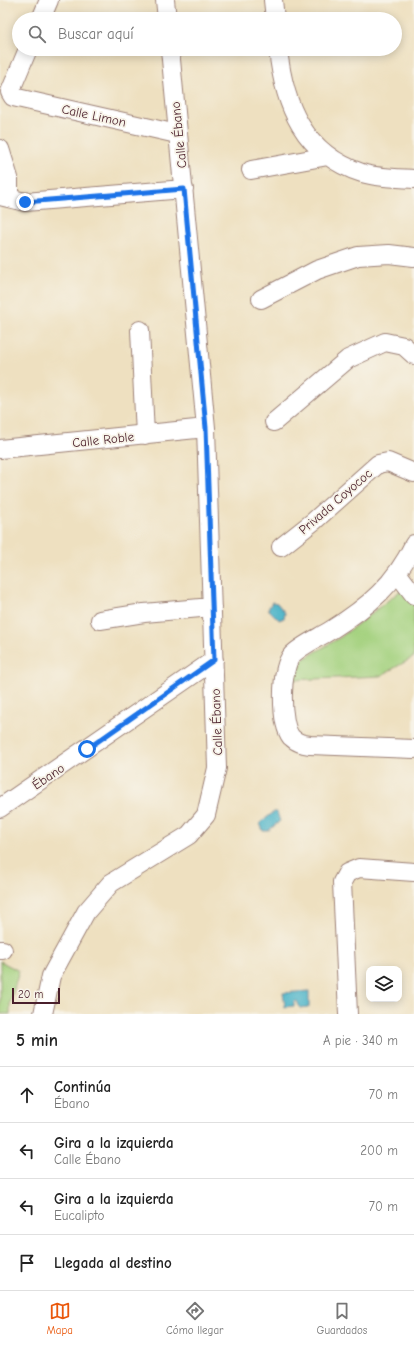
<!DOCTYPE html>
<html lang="es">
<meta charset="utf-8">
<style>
:root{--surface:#fff;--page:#f2f2f2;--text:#222;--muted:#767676;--line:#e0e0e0;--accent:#ea580c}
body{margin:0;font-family:"Comic Neue",sans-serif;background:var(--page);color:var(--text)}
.controls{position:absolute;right:12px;bottom:12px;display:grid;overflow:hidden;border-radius:8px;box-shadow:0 2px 10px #0003}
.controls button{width:36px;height:36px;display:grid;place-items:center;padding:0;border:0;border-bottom:1px solid var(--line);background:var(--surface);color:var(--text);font:20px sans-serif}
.scale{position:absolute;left:12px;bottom:10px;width:48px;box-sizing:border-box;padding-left:4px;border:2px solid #4a1f2b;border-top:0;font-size:11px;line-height:14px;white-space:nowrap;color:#4a1f2b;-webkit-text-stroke:3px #f7f3e8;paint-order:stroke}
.stop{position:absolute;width:12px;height:12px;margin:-9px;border:3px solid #1a73e8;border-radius:50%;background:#fff}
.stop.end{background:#1a73e8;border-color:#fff;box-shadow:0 1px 4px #0008}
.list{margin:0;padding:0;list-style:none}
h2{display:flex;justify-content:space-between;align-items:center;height:52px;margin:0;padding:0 16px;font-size:17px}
h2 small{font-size:13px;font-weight:400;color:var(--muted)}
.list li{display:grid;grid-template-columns:26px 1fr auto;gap:12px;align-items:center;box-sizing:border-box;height:56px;padding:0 16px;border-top:1px solid var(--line)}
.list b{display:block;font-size:15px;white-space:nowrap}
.list p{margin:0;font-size:13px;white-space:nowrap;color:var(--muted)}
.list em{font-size:13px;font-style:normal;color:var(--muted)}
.icon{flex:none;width:22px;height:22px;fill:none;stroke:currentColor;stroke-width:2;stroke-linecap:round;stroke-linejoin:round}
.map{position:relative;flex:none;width:414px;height:1014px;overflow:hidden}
.search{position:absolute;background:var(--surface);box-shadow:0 2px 10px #0003;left:12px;right:12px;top:12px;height:44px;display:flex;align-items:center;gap:10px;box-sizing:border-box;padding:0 14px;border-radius:22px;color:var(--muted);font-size:15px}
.sheet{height:276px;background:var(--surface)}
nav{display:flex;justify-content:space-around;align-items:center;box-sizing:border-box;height:56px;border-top:1px solid var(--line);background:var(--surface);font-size:11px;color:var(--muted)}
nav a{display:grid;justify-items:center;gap:2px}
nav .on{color:var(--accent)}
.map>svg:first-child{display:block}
.green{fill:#a5d280;stroke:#787856}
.water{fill:#49b3c8;stroke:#4a697a}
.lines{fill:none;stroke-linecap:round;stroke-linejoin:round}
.minor-casing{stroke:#9c8076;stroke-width:20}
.minor{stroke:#fff;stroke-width:18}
.route{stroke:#1a73e8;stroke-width:5}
.labels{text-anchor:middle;stroke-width:3.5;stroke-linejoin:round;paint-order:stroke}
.street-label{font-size:13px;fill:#4a1f2b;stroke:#f7f3e8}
</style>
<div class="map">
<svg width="414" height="1014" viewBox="0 0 414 1014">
<rect width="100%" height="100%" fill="#f7f3e8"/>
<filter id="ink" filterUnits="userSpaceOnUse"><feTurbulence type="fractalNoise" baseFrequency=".025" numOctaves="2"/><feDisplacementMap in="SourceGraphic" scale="8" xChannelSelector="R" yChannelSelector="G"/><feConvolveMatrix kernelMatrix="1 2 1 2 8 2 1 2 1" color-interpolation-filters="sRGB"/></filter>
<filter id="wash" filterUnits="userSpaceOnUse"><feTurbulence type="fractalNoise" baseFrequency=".012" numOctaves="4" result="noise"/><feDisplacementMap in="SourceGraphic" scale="16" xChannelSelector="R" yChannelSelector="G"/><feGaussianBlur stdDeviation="0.9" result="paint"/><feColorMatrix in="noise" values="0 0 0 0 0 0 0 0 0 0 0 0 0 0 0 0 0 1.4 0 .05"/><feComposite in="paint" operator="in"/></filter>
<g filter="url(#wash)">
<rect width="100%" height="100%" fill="#eee0c0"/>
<!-- green -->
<path class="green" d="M 404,588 L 414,602 L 414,657 L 380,676 L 293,680 L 294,671 L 302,660 L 341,637 Z
M 0,961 L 19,971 L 10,1003 L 10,1014 L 0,1014 Z"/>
<!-- water -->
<path class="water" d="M 272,602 L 277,603 L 285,613 L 284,618 L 279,620 L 268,609 Z
M 274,812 L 277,812 L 280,821 L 268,831 L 263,831 L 260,823 Z
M 309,991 L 309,1007 L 300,1008 L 297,1001 L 294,1002 L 294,1006 L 285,1007 L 283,993 Z"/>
</g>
<g filter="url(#ink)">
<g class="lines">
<defs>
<path id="minor" d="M 165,0 L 167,19
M 273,0 L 275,19
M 41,19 L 49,0
M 28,49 L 10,92 L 13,97 L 177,134
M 278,49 C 284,106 304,154 362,173 C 378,178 397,178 414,179
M 0,149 L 9,178 L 9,198
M 251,170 L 328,156
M 0,196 L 25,202 L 184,189
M 261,299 L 317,270 L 358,256 L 389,254 L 414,257
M 140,330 L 145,435
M 274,422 L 348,359 L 385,342 L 404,346 L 414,355
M 0,449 L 206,428
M 414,544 C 395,584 368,607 331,630 C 320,637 300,646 292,655 C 280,669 280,723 291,737 C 297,743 303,744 310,745 L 414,749
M 281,547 L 314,521 L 378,464 L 388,462 L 414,473
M 398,574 L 414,595
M 100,620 L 144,613 L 212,607
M 0,808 L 214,660
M 0,950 L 3,950
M 43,1014 L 51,976 L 86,912 L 111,883 L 189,835 L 206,815 L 217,768 L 206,428 L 170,49
M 348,1014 L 342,882 L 347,873 L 359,868 L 414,872"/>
</defs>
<!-- minor casing -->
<use href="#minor" class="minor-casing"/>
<!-- minor -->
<use href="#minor" class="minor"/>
</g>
</g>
<g class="lines" filter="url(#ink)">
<!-- route -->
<path class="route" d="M 25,202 L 184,189 L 206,428 L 214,660 L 87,749"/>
</g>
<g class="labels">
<!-- street labels -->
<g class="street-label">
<text transform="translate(94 115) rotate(12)" y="5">Calle Limon</text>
<text transform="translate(178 135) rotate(-96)" y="5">Calle Ébano</text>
<text transform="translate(103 439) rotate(-6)" y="5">Calle Roble</text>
<text transform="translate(335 501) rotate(-41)" y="5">Privada Coyococ</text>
<text transform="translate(216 722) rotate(-92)" y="5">Calle Ébano</text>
<text transform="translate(48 776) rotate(-34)" y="5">Ébano</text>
</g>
</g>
</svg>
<div class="controls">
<button><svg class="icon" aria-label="layers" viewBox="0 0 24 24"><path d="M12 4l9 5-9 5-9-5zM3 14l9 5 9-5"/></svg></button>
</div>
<div class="scale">20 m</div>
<div class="stop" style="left:87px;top:749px"></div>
<div class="stop end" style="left:25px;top:202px"></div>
<div class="search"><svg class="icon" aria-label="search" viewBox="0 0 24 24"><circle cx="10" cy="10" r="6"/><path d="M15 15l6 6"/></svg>Buscar aquí</div>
</div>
<section class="sheet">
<h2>5 min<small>A pie · 340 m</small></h2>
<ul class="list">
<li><svg class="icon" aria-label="ahead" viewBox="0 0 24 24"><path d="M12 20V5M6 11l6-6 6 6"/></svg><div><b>Continúa</b><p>Ébano</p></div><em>70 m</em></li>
<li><svg class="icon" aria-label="left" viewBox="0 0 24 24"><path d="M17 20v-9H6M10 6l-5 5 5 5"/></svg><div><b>Gira a la izquierda</b><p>Calle Ébano</p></div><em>200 m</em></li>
<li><svg class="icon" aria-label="left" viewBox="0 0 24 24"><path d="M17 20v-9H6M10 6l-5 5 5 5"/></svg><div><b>Gira a la izquierda</b><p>Eucalipto</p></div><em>70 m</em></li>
<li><svg class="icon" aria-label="arrive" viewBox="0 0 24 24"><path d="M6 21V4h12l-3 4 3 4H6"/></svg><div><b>Llegada al destino</b></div></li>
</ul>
</section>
<nav>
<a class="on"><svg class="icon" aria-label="map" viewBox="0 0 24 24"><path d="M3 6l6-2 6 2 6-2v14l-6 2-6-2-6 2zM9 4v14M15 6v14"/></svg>Mapa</a>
<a><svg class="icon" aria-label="directions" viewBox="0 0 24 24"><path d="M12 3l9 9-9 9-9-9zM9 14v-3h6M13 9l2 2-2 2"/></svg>Cómo llegar</a>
<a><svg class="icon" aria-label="saved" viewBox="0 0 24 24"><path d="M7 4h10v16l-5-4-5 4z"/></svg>Guardados</a>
</nav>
